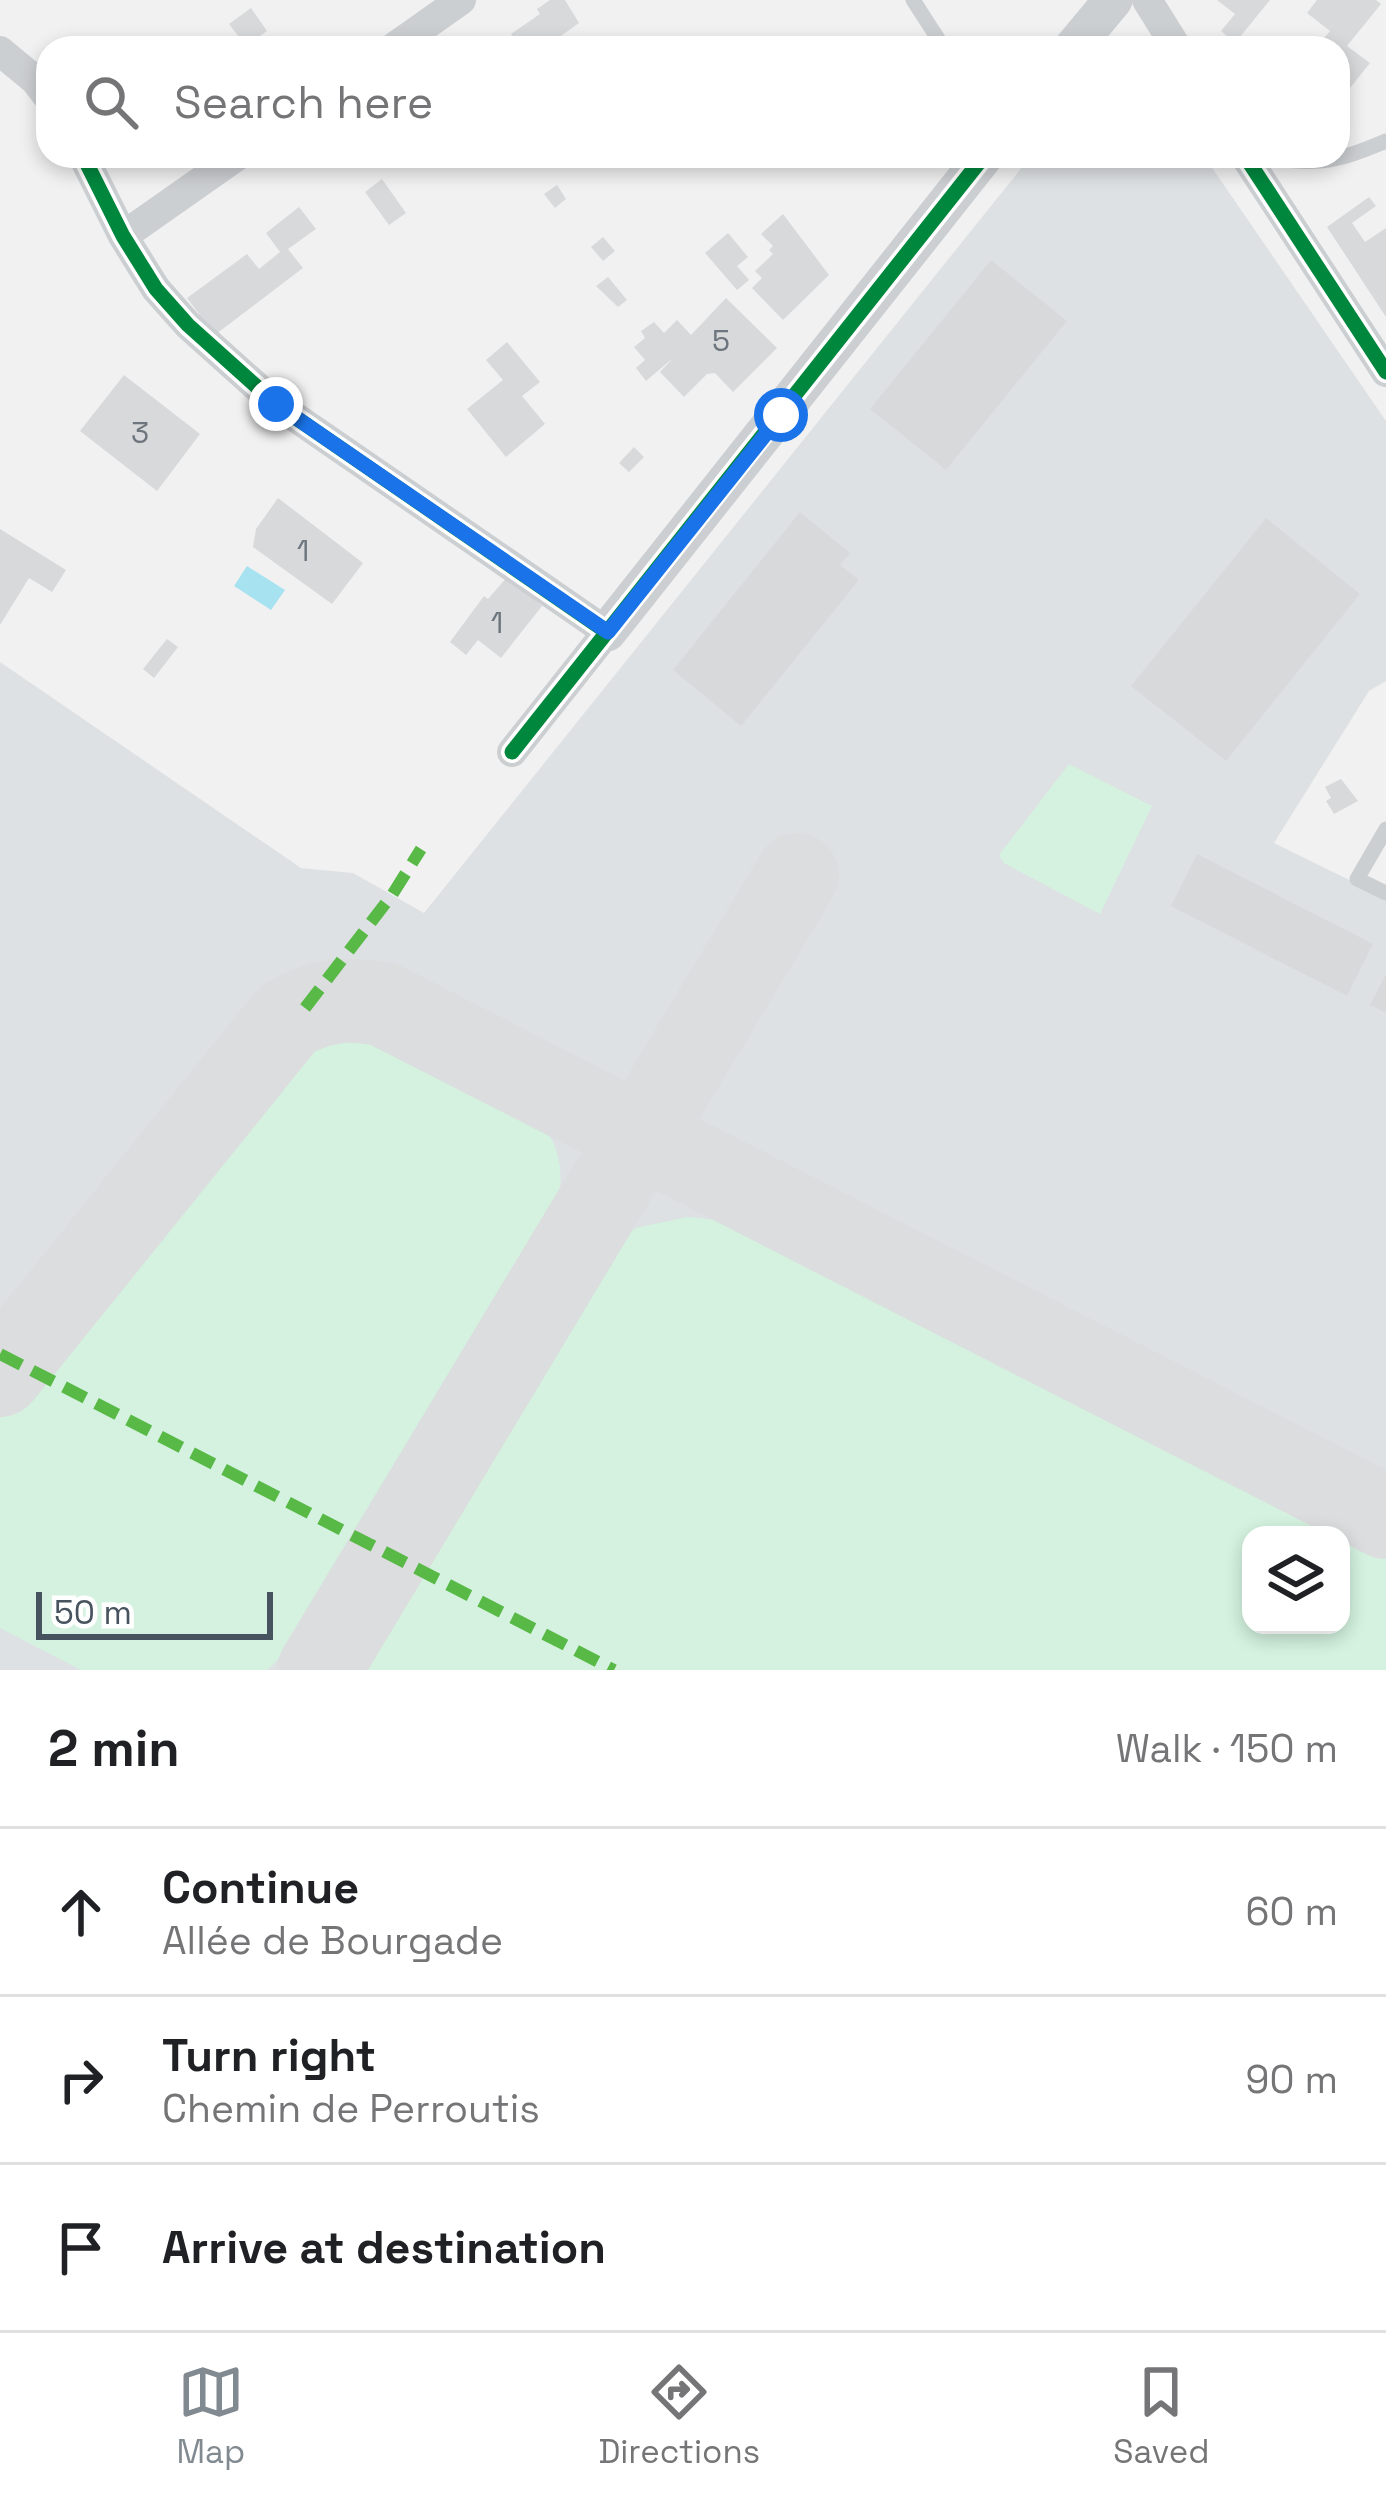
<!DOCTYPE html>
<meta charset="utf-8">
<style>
:root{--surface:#fff;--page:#f2f2f2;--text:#202124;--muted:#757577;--line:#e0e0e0;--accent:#828a91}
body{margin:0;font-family:"Space Grotesk",sans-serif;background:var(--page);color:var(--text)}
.controls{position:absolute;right:36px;bottom:36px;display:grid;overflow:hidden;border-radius:24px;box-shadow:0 6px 18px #0003}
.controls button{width:108px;height:108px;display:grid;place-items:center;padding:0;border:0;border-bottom:3px solid var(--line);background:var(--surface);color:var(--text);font:60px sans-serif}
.scale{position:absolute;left:36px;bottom:30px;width:237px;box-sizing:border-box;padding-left:12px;border:6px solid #47535e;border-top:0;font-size:33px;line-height:42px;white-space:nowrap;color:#47535e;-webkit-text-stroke:9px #fff;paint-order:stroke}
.stop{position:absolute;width:36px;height:36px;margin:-27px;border:9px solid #1a73e8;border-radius:50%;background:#fff}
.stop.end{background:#1a73e8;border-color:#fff;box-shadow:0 3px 12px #0008}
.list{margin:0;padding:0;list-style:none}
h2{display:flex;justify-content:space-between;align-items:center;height:156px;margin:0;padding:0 48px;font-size:51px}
h2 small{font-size:39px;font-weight:400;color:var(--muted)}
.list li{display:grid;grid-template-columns:78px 1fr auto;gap:36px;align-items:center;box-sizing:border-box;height:168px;padding:0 48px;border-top:3px solid var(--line)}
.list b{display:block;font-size:45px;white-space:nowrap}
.list p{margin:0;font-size:39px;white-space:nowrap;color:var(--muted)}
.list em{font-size:39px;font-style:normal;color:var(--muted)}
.icon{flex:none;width:66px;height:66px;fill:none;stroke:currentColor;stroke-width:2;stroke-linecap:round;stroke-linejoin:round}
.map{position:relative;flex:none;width:1386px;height:1670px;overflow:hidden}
.search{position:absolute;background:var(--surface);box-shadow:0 6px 18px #0003;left:36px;right:36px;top:36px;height:132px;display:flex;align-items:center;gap:30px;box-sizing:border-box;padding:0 42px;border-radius:36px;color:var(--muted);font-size:45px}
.sheet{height:660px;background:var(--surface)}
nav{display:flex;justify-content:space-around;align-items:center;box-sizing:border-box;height:168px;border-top:3px solid var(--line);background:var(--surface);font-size:33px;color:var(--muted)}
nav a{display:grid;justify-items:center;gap:6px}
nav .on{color:var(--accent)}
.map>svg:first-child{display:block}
.airport{fill:#dee1e3;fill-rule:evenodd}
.green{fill:#d4f2df;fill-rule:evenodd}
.water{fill:#a7e2f1}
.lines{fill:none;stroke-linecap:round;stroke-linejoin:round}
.taxiway{stroke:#dcddde;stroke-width:84}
.building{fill:#d8d9db}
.service{stroke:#cccfd2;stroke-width:15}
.minor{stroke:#cccfd2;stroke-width:30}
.tertiary{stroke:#cccfd2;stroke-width:39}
.quiet{stroke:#58b947;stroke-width:12;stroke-dasharray:24 12;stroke-linecap:butt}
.cycleway-casing{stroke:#fff;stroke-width:22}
.cycleway{stroke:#00873e;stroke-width:15}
.route{stroke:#1a73e8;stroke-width:15}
.labels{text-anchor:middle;stroke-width:9;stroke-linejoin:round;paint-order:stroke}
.number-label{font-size:30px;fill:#6d767e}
</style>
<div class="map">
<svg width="1386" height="1670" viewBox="0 0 1386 1670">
<rect width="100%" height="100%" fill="#f1f1f1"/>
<!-- airport -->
<path class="airport" d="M 1031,156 L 1204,156 L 1386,421 L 1386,681 L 1369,691 L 1274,843 L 1386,898 L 1386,1670 L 0,1670 L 0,662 L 301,868 L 353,873 L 424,913 ZM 1251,1535 L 1341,1535 L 1341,1625 L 1251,1625 Z"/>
<!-- green -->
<path class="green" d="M 1069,764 L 1152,806 L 1100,914 L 1004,863 L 999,855 Z
M 338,1028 C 366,1031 534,1111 548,1133 C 559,1150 564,1177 558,1196 L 277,1661 L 267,1670 L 81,1670 L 0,1628 L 0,1404 L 279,1058 L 298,1040 Z
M 687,1217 L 734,1222 L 1386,1556 L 1386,1670 L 360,1670 L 619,1240 L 636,1228 ZM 1341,1535 L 1341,1625 L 1251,1625 L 1251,1535 Z"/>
<!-- water -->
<path class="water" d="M 247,566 L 285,590 L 271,610 L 234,586 Z"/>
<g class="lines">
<!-- taxiway -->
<path class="taxiway" d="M 0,1375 L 288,1018 C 321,1000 348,997 385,1005 L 1386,1517
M 319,1670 L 797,875"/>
</g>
<!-- building -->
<path class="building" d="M 550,0 L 565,0 L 579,23 L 558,38 L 564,48 L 521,48 L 511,34 L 540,14 L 537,9 Z
M 1217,0 L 1270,0 L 1235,43 L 1221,31 L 1235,14 Z
M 1317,0 L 1376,0 L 1381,4 L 1347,46 L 1370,63 L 1338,103 L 1338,48 L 1316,48 L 1330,31 L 1307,13 Z
M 251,8 L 267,31 L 246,46 L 229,24 Z
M 382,179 L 406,213 L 389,225 L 365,192 Z
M 557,185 L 566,199 L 555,208 L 544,194 Z
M 1369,197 L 1376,206 L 1352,223 L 1365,242 L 1386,228 L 1386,317 L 1327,227 Z
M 299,207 L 316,229 L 288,249 L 303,268 L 216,334 L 196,316 L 199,314 L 187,298 L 247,254 L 259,269 L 280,252 L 266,233 Z
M 783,214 L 829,275 L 783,320 L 752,288 L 762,278 L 755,271 L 773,254 L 769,250 L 773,246 L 761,234 Z
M 728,233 L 748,257 L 737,266 L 749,280 L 737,290 L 705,253 Z
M 603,237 L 615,251 L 603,261 L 591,247 Z
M 991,260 L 1067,321 L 946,470 L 870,409 Z
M 608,277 L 627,300 L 618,307 L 596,286 Z
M 726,298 L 777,348 L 733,392 L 715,373 L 707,374 L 684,397 L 660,372 L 673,358 L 646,381 L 636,368 L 645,360 L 634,347 L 645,338 L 641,331 L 654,322 L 664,333 L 677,320 L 691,335 Z
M 507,342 L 540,382 L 522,396 L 545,424 L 506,457 L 467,409 L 503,380 L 486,360 Z
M 124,375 L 200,434 L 157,491 L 80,431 Z
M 634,447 L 644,457 L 629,472 L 619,463 Z
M 278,498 L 363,563 L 332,604 L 253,547 L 256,529 Z
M 800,512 L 850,553 L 840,565 L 859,580 L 741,726 L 673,670 Z
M 1266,518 L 1360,594 L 1226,761 L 1131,686 Z
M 0,529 L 66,570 L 52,592 L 29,578 L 0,625 Z
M 507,577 L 542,606 L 501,658 L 478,640 L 466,655 L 450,642 L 484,596 L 488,599 Z
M 167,639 L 178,647 L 154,678 L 143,669 Z
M 1341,779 L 1358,801 L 1334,814 L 1326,801 L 1331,798 L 1325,787 Z
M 1197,854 L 1373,944 L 1347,996 L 1171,906 Z
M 1386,974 L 1386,1013 L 1370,1005 Z"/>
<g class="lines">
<!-- service -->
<path class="service" d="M 913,0 L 944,48
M 1256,156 C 1316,165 1329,165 1386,141
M 1386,829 L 1357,879 L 1386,893"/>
<!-- minor -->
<path class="minor" d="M 1147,0 L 1177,48
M 393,48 L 461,0
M 0,51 L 35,80 L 48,97
M 83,156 L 123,236 L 156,289 L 188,325 L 276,404 L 607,632 L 512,752
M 1245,156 L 1386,372
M 123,236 L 237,156"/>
<!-- tertiary -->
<path class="tertiary" d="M 1073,48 L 1113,0
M 607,632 L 984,156"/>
<!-- quiet -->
<path class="quiet" d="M 305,1008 L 392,895 L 421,849
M 0,1354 L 614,1670"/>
<defs>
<path id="cycleway" d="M 83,156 L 123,236 L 156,289 L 188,325 L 276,404 L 607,632
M 1245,156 L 1386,372
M 512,752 L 984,156"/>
</defs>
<!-- cycleway casing -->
<use href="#cycleway" class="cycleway-casing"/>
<!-- cycleway -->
<use href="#cycleway" class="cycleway"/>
</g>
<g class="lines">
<!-- route -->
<path class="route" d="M 276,404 L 608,632 L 781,415"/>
</g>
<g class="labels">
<!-- number labels -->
<g class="number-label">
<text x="721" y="351">5</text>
<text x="140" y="443">3</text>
<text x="303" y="561">1</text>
<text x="497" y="633">1</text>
</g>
</g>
</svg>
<div class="controls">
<button><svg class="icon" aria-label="layers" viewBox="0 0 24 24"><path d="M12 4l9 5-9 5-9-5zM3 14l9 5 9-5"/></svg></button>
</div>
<div class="scale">50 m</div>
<div class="stop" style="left:781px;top:415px"></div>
<div class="stop end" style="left:276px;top:404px"></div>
<div class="search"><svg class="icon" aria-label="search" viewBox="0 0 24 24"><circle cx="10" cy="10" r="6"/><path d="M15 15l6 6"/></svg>Search here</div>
</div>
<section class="sheet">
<h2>2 min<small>Walk · 150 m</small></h2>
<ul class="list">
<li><svg class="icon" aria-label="ahead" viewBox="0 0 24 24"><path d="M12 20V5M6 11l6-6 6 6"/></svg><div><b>Continue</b><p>Allée de Bourgade</p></div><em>60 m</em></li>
<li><svg class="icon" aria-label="right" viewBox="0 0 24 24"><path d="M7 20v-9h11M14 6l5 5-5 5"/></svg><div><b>Turn right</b><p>Chemin de Perroutis</p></div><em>90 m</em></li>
<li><svg class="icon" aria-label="arrive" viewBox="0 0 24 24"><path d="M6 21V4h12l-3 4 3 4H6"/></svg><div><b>Arrive at destination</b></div></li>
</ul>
</section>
<nav>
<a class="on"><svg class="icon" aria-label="map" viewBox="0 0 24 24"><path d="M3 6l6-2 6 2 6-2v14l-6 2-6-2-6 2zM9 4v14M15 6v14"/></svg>Map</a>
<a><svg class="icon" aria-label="directions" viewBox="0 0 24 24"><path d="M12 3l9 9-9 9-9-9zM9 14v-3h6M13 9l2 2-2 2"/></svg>Directions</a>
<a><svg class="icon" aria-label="saved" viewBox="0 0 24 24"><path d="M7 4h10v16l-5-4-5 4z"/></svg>Saved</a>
</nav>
